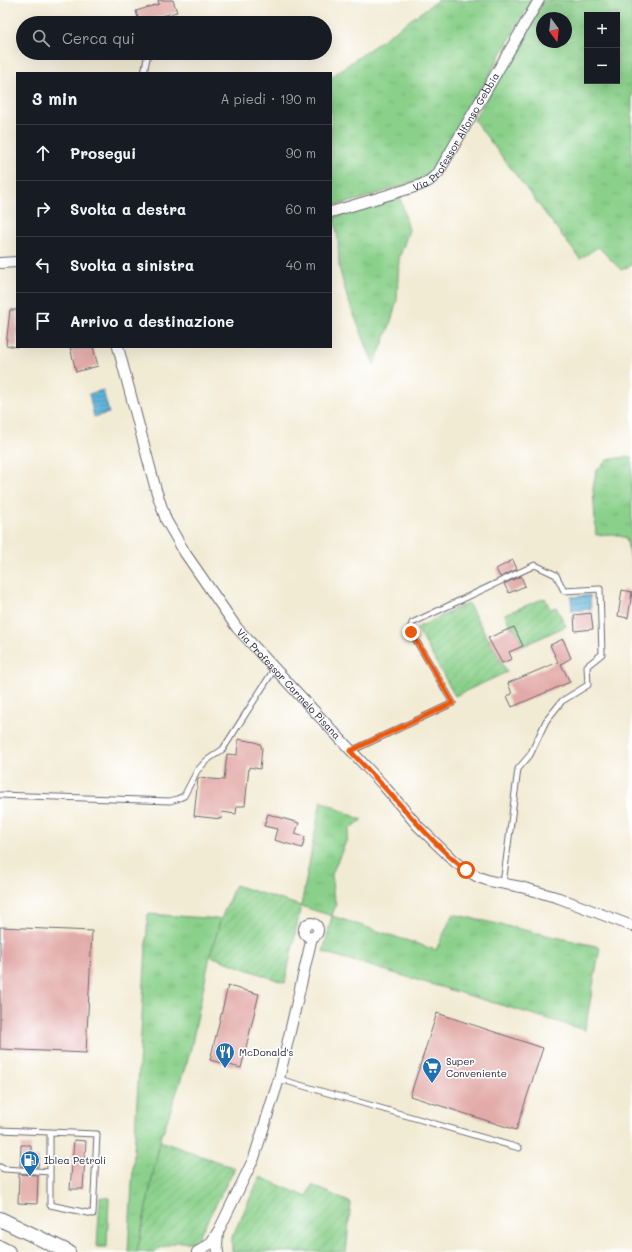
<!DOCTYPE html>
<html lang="it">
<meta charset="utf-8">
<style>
:root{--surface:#171b24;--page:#20242c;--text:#f1f3f6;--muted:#9ea1a6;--line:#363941}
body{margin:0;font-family:Mali,sans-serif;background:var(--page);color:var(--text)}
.controls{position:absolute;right:12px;top:12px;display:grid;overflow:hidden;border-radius:0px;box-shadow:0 4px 16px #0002}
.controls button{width:36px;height:36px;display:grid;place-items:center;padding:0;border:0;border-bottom:1px solid var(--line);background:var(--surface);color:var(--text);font:20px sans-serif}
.compass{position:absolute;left:536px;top:12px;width:36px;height:36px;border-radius:50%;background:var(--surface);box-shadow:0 4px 16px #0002;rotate:165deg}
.stop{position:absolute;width:12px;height:12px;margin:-9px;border:3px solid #ea580c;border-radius:50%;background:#fff}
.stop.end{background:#ea580c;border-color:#fff;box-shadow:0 1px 4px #0008}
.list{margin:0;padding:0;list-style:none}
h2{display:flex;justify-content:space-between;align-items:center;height:52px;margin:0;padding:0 16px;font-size:17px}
h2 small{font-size:13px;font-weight:400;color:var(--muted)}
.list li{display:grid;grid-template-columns:26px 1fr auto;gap:12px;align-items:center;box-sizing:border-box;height:56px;padding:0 16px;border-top:1px solid var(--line)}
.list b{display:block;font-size:15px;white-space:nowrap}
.list em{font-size:13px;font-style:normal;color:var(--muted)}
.icon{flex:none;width:22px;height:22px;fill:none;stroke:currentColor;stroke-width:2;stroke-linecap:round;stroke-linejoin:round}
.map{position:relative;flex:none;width:632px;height:1252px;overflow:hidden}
.search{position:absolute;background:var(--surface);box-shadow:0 4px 16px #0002;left:16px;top:16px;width:316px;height:44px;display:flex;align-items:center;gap:10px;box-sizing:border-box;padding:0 14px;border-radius:22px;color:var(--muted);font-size:15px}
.panel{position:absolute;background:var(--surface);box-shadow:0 4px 16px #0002;left:16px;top:72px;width:316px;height:276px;border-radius:0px}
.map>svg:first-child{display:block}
.grass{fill:url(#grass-tufts);stroke:#567962;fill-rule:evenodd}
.garden{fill:url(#garden-furrows);stroke:#567962}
.water{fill:url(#water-rules);stroke:#406a8a}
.building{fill:#e2aaa8}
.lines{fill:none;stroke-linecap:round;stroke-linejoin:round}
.service-casing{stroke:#6b6871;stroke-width:7}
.minor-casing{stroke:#6b6871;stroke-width:12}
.secondary-casing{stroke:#6b6871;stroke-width:16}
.service{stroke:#fff;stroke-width:5}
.minor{stroke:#fff;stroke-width:10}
.secondary{stroke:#fff;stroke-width:14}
.route{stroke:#ea580c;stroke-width:5}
.labels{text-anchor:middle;stroke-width:3.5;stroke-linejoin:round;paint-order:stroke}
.street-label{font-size:10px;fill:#22223b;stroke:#fff}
.poi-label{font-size:10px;fill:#22223b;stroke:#fff;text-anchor:start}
</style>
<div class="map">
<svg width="632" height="1252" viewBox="0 0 632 1252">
<defs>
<pattern id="grass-tufts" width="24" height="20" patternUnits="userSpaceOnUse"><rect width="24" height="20" fill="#8ad08a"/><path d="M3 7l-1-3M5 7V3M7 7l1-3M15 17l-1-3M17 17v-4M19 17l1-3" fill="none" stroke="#77b278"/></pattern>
<pattern id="garden-furrows" width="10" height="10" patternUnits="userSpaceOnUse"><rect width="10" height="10" fill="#8ad08a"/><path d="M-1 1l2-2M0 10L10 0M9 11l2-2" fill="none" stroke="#77b278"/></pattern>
<pattern id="water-rules" width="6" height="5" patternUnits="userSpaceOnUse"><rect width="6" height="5" fill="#5db3d9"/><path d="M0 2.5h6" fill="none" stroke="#4c91b1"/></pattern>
</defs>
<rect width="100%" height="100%" fill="#fff"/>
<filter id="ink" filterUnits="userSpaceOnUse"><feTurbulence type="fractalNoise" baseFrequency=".025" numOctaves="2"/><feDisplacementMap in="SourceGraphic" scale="8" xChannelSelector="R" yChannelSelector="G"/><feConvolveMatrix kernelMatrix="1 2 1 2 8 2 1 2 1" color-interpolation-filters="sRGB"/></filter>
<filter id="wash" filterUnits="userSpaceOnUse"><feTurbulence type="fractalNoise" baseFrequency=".012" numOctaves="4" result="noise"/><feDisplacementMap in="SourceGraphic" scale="16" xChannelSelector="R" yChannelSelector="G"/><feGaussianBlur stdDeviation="0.9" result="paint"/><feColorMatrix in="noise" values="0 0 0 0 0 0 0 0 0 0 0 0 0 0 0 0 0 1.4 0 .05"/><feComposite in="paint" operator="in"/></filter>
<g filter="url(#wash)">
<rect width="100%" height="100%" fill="#f2ebd4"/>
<!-- grass -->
<path class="grass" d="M 438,0 L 532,0 L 437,166 L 423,179 L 358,200 L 331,206 L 331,77 Z
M 544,0 L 632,0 L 632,265 L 621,270 L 598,247 L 580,259 L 474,120 ZM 587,15 L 617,15 L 617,81 L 587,81 ZM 542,18 L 566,18 L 566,42 L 542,42 Z
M 400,197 L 409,230 L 399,259 L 397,300 L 390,325 L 374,365 L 347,297 L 339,267 L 338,240 L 334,217 Z
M 632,456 L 632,563 L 626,538 L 613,534 L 596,535 L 593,489 L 596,471 L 607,460 Z
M 321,801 L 362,820 L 350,828 L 347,839 L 332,874 L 333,893 L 336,904 L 332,916 L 436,950 L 453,914 L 600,947 L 585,1030 L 323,952 L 332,916 L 301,906 Z
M 148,914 L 221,919 L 210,956 L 190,1053 L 160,1141 L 137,1252 L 128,1252 Z
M 100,1197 L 109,1198 L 107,1247 L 97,1247 Z"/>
<!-- garden -->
<path class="garden" d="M 545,598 L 550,609 L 556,607 L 566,626 L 523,646 L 514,627 L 511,628 L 505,614 Z
M 468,603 L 507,672 L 455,696 L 417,628 Z
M 235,885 L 301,906 L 285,983 L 210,956 L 221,919 Z
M 160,1141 L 235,1168 L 197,1240 L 192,1242 L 177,1242 L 160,1248 L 155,1252 L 137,1252 Z
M 260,1177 L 307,1197 L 312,1185 L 351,1203 L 346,1252 L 232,1252 L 232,1237 Z"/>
<!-- water -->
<path class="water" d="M 103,390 L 109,413 L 94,417 L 89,394 Z
M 590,595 L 591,609 L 572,611 L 571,597 Z"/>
<g id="blocks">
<!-- building -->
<path class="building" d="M 158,0 L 173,0 L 177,12 L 139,22 L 136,11 L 159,4 Z
M 10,310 L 17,310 L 17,347 L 6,345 Z
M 70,347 L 93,347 L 98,366 L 76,372 Z
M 513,560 L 517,569 L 500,577 L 496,569 Z
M 521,576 L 525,586 L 509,593 L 504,584 Z
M 622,590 L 632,592 L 628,618 L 618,616 Z
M 591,613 L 593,629 L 575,631 L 574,615 Z
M 514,627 L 523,646 L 509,652 L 512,659 L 502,663 L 488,638 Z
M 563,639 L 571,658 L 561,664 L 570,682 L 512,707 L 507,696 L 512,694 L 508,683 L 558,662 L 550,645 Z
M 238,739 L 255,742 L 260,744 L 262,748 L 260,769 L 249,767 L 245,806 L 237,806 L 236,814 L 222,812 L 221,819 L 194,816 L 198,778 L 224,780 L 227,754 L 237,755 Z
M 268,814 L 299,823 L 295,834 L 305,837 L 302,848 L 274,840 L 277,829 L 264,826 Z
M 0,927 L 92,931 L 86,1053 L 0,1049 Z
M 228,986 L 259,994 L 241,1068 L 210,1060 Z
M 437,1013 L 543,1048 L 516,1130 L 410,1096 Z
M 74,1140 L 86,1141 L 83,1189 L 70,1189 Z
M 21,1145 L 31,1145 L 31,1157 L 39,1157 L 38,1167 L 20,1166 Z
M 19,1174 L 38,1175 L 37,1204 L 18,1203 Z"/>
</g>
</g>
<g filter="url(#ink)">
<use href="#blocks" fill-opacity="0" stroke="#6b6871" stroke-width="1"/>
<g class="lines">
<defs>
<path id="service" d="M 144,73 L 148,53
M 351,751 L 453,703 L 411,632 L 410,629 L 412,623 L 535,565 L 556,575 L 564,591 L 600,589 L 602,654 L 587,666 L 588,685 L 562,701 L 546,721 L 530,755 L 518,769 L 503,884
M 0,795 L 170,801 L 177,799 L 184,796 L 197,771 L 206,761 L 223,749 L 275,668
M 279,1079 L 519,1148
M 0,1130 L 97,1134 L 93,1214 L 50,1205 L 50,1132
M 0,1167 L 4,1169 L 50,1172"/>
<g id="minor">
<path id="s1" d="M 331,212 L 418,186 L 429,181 L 438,173 L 539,0"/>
<path d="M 0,263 L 17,262"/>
<path id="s2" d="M 118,347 L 156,490 L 166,520 L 185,553 L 237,628 L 384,786 L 418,826 L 454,861 L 466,870 L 478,877 L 490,881 L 521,887 L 559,898 L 632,926"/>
<circle cx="311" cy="930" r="7"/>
<path d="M 197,1252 L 210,1244 L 219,1230 L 254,1158 L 279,1079 L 312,937"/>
<path d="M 218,1252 L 217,1245 L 218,1232"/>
</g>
<path id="secondary" d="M 0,1219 L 68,1252
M 0,1248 L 8,1252"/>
</defs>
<!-- service casing -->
<use href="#service" class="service-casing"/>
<!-- minor casing -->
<use href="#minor" class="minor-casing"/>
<!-- secondary casing -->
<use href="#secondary" class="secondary-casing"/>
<!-- service -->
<use href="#service" class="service"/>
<!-- minor -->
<use href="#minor" class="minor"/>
<!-- secondary -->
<use href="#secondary" class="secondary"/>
</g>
</g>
<g class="lines" filter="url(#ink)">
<!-- route -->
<path class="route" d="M 411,632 L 453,703 L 350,751 C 362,763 373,775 384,787 C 411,816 435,846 466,870"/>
</g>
<!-- icons -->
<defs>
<symbol id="restaurant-pin" viewBox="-11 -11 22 30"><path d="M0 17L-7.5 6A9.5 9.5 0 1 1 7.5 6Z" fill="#1f6fb2" stroke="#fff"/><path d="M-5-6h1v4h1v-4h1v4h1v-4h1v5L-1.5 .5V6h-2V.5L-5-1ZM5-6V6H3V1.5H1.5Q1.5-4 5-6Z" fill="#fff"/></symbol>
<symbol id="supermarket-pin" viewBox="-11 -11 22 30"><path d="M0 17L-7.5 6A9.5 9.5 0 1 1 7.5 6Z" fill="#1f6fb2" stroke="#fff"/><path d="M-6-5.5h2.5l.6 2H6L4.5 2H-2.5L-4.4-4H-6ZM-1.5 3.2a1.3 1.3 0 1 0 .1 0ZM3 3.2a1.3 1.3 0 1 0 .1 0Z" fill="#fff"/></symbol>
<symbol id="fuel-pin" viewBox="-11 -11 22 30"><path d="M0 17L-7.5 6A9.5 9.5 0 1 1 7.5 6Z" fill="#1f6fb2" stroke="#fff"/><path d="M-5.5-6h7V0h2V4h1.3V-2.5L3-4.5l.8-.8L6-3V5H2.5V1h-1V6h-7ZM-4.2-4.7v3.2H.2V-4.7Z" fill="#fff"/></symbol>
</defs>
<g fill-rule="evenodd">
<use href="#restaurant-pin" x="214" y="1041" width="22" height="30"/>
<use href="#supermarket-pin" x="421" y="1056" width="22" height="30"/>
<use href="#fuel-pin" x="19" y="1149" width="22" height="30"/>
</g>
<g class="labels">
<!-- street labels -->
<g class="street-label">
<text dy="4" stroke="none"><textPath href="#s1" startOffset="158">Via Professor Alfonso Gebbia</textPath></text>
<text dy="4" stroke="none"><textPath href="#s2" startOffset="385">Via Professor Carmelo Pisana</textPath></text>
</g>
<!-- poi labels -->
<g class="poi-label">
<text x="239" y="1056">McDonald's</text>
<text x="446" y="1065">Super<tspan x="446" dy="12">Conveniente</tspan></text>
<text x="44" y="1164">Iblea Petroli</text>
</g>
</g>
</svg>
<div class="controls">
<button>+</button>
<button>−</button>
</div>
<svg class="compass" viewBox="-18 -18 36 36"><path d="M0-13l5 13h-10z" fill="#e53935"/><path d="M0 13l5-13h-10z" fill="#9ea1a6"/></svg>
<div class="stop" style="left:466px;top:870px"></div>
<div class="stop end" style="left:411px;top:632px"></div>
<div class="search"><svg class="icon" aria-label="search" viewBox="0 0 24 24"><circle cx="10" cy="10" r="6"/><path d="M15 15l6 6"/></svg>Cerca qui</div>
<section class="panel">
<h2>3 min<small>A piedi · 190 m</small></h2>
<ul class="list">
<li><svg class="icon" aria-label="ahead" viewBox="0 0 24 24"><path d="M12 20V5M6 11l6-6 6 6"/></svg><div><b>Prosegui</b></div><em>90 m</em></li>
<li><svg class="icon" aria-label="right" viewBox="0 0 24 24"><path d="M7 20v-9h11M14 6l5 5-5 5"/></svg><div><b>Svolta a destra</b></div><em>60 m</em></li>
<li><svg class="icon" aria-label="left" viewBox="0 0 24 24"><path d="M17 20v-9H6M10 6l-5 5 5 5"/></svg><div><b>Svolta a sinistra</b></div><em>40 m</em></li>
<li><svg class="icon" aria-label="arrive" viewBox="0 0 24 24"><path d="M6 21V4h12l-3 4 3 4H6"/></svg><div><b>Arrivo a destinazione</b></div></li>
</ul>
</section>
</div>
